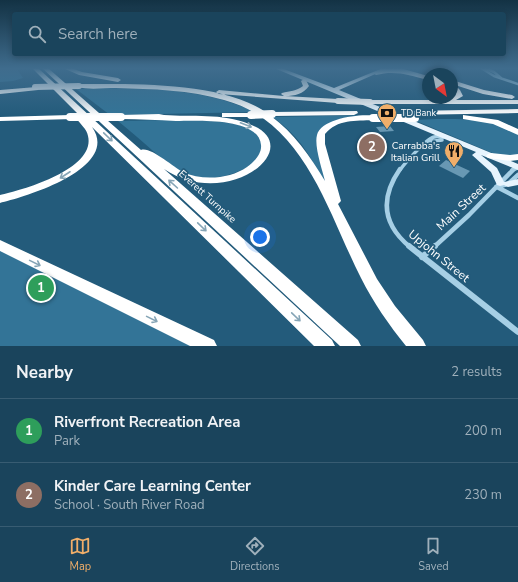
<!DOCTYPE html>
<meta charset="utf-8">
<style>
:root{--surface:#1a445c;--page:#274e65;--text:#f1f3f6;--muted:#9fb0bb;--line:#385c72;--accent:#f0ae69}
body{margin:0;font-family:"Nunito Sans",sans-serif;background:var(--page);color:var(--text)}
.compass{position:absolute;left:422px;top:68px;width:36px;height:36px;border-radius:50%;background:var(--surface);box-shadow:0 2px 6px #0003;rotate:148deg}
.you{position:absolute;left:260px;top:237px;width:14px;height:14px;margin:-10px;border:3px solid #fff;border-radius:50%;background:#1a73e8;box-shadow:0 0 0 6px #1a73e833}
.badge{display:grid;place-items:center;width:26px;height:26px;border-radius:50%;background:var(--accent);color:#fff;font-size:13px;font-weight:700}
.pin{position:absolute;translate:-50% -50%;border:2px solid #fff;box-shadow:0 1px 4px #0006}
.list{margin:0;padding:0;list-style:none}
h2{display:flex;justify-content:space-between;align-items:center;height:52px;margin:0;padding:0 16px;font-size:17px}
h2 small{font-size:13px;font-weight:400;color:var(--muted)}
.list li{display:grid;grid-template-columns:26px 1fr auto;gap:12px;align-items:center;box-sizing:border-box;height:64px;padding:0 16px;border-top:1px solid var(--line)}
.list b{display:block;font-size:15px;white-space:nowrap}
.list p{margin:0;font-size:13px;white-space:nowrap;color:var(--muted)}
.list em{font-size:13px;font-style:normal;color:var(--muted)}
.icon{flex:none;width:22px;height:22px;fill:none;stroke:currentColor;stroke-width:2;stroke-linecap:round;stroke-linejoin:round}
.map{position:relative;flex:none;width:518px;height:346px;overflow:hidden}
.search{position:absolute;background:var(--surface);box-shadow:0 2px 6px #0003;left:12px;right:12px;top:12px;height:44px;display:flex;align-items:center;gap:10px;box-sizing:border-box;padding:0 14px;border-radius:4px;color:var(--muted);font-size:15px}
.sheet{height:180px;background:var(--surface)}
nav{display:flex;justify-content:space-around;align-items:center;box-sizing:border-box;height:56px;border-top:1px solid var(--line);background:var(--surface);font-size:11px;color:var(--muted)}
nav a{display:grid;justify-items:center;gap:2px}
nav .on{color:var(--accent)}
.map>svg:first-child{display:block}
.green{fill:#337497}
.building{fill:#6898b3}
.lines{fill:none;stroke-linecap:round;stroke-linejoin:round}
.street-far3{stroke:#a6cfe5;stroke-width:2.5}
.street-far2{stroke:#a6cfe5;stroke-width:3.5}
.street-far1{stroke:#a6cfe5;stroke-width:4.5}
.street{stroke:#a6cfe5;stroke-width:6}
.primary{fill:#e7f4fd;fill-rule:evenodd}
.highway{fill:#fff;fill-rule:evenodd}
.highway-bridge-far1{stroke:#fff;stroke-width:6}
.highway-bridge{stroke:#fff;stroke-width:8}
.oneway{stroke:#86a5b6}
.labels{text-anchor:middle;stroke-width:3.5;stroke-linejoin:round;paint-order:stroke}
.far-poi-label{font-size:9px;fill:#fff;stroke:#235b7b;text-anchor:start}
.poi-label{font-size:10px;fill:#fff;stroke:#235b7b;text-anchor:end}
.street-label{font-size:10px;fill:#fff;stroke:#235b7b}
.near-street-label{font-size:12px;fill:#fff;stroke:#235b7b}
</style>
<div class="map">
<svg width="518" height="346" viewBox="0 0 518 346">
<rect width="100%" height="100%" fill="#235b7b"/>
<!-- green -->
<path class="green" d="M 0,68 L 17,69 L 23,78 L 13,81 L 0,82 Z
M 109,88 C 162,89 207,90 255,112 L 110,115 L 76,89 Z
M 375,115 C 351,117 338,115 320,131 L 326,189 C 310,155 303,140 273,117 Z
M 437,119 C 466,119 494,118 518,135 L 518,155 L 497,155 L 414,120 Z
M 118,121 C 147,121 227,116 250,129 C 256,132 259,138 262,143 C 260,160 254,165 239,171 C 219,180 196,181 177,171 C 168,166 161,157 153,151 C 142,141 130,131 118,121 Z
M 0,248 L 202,346 L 0,346 Z"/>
<!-- building -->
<path class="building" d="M 390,126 L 394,131 L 380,132 L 376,127 Z
M 446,160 L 470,171 L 463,178 L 439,166 Z"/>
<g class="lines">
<!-- street-far3 -->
<path class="street-far3" d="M 481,68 L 494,76 L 518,84
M 485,68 L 494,72 L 501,78"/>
<!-- street-far2 -->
<path class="street-far2" d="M 428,142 L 442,140
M 400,170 C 405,163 426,139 434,137 C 437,136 441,137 444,137
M 512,170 L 518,168"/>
<!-- street-far1 -->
<path class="street-far1" d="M 400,169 C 380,198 382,224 410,247
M 496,187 L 508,184 L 518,175
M 497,187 L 518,198
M 434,247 L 469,215 L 514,169"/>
<!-- street -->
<path class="street" d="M 409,246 L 518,332
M 422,257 L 435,246"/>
<!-- primary -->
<path class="primary" d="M 274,68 L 281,68 L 334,88 L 383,68 L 389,68 L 339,90 L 518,164 L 518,170 L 481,155 L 497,168 L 504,182 L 518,179 L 518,185 L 508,187 L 504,185 L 500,186 L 497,185 L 491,172 L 472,155 L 476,152 Z"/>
<!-- highway -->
<path class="highway" d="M 32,68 L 38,68 L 332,340 L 335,346 L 314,346 L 92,127 C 121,168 26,197 0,203 L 0,195 C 23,190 96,169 88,136 C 87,129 80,124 76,118 L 80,116 Z
M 42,68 L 48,68 L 141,150 C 150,146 173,167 183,172 C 202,181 230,179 247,167 C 254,162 262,154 261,145 C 259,117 195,121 176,121 C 157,120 140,119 121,119 L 117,117 L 118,115 L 159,114 L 164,115 C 192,117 222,113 249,124 C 310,146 228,212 164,169 L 358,340 L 361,346 L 340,346 Z
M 63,68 L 71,68 L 82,72 L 118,78 L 121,80 L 118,82 L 79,75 Z
M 387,68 L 400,68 L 428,76 L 428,80 C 409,75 395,70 376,75 L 373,73 Z
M 304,79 L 306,80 L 309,86 C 303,94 295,96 285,96 L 338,99 L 342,101 L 338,103 L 219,94 L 216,92 L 219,90 L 284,96 L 281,94 L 282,93 C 290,91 296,91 303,86 L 301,81 Z
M 452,80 L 484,90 L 512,95 L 515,97 L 512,99 L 483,94 L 455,85 L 460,90 L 463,96 L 456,100 L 518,100 L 518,104 L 370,104 L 366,102 L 370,100 L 446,100 L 456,95 L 452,89 Z
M 79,84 C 132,84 225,81 268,114 L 272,112 L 357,111 L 358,113 L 354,115 L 271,116 C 294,133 310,156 325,181 C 322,169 314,146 317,135 C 321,118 362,113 376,116 L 376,120 L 373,120 C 356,121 337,119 325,134 L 325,144 L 341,201 L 338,204 L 377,279 L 395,306 L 423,340 L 426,346 L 406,346 C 389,325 373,302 361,278 C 327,211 305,122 224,100 C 190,90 152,89 116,88 C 103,88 89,90 77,87 L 77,85 Z
M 36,87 L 38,88 L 38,90 L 0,94 L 0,90 Z
M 518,109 L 518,113 L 407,115 L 403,113 L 407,111 Z
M 222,113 L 251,113 L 255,115 L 251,117 L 222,117 Z
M 70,115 L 74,117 L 73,119 L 0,121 L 0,117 Z
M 463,115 L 498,120 L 518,129 L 518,135 L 493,124 L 463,119 Z
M 491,153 L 510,155 L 518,154 L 518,160 L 510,161 L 488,158 L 486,156 L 488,154 Z
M 0,240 L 214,340 L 217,346 L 190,346 L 0,251 Z"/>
<!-- highway-bridge-far1 -->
<path class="highway-bridge-far1" d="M 35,87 L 79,86
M 338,101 L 370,102"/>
<!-- highway-bridge -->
<path class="highway-bridge" d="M 251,115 L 272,114
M 70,117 L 121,117
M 373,118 L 415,118"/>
</g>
<!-- one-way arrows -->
<defs><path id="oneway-shaft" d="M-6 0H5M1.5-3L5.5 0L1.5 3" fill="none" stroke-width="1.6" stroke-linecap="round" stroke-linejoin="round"/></defs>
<g class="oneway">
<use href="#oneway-shaft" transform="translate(246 125) rotate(21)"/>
<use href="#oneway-shaft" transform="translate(108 137) rotate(44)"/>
<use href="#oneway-shaft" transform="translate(65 175) rotate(147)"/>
<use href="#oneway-shaft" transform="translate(173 184) rotate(-138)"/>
<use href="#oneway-shaft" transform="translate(202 227) rotate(44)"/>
<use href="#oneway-shaft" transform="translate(35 263) rotate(26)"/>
<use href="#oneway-shaft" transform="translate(296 317) rotate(44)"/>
<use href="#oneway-shaft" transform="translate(152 319) rotate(26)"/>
</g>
<!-- sky -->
<linearGradient id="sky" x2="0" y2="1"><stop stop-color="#133244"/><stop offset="0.59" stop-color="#3f6c8d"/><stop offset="1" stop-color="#3f6c8d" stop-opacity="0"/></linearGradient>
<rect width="518" height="116" fill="url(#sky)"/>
<!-- icons -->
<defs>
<symbol id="bank-pin" viewBox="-11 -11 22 30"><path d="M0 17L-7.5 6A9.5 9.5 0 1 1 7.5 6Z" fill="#f0ae69" stroke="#235b7b"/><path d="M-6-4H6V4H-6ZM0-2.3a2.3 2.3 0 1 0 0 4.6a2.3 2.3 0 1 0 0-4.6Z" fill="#111"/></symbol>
<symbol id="restaurant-pin" viewBox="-11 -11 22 30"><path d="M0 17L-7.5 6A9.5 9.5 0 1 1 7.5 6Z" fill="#f0ae69" stroke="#235b7b"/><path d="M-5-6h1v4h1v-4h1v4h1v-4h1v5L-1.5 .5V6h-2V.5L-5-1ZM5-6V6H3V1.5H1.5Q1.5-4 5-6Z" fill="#111"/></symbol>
</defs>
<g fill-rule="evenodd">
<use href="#bank-pin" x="376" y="102" width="22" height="30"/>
<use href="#restaurant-pin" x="443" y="140" width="22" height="30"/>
</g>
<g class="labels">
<!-- far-poi labels -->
<g class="far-poi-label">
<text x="401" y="116">TD Bank</text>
</g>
<!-- poi labels -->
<g class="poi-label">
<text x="440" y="149">Carrabba's<tspan x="440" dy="12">Italian Grill</tspan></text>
</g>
<!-- street labels -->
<g class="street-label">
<text transform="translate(208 196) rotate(42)" y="4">Everett Turnpike</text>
</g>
<!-- near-street labels -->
<g class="near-street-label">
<text transform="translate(461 207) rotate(-43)" y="4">Main Street</text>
<text transform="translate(439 256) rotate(39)" y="4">Upjohn Street</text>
</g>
</g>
</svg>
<svg class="compass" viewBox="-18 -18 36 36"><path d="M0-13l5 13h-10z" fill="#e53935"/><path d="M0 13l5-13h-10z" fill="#9fb0bb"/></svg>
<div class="you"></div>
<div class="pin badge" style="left:41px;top:288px;background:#2e9e5b">1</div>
<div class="pin badge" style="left:372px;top:147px;background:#8d6e63">2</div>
<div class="search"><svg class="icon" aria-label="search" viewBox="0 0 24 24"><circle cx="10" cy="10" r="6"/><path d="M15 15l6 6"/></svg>Search here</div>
</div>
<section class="sheet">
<h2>Nearby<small>2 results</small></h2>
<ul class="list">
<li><span class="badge" style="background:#2e9e5b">1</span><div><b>Riverfront Recreation Area</b><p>Park</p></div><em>200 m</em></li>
<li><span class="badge" style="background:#8d6e63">2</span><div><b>Kinder Care Learning Center</b><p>School · South River Road</p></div><em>230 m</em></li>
</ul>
</section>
<nav>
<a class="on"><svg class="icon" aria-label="map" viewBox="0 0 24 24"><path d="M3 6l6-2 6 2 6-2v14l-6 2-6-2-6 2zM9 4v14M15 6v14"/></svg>Map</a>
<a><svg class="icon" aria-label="directions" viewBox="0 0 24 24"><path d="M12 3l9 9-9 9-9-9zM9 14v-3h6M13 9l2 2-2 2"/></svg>Directions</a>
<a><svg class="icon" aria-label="saved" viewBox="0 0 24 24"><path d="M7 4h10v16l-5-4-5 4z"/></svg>Saved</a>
</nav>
